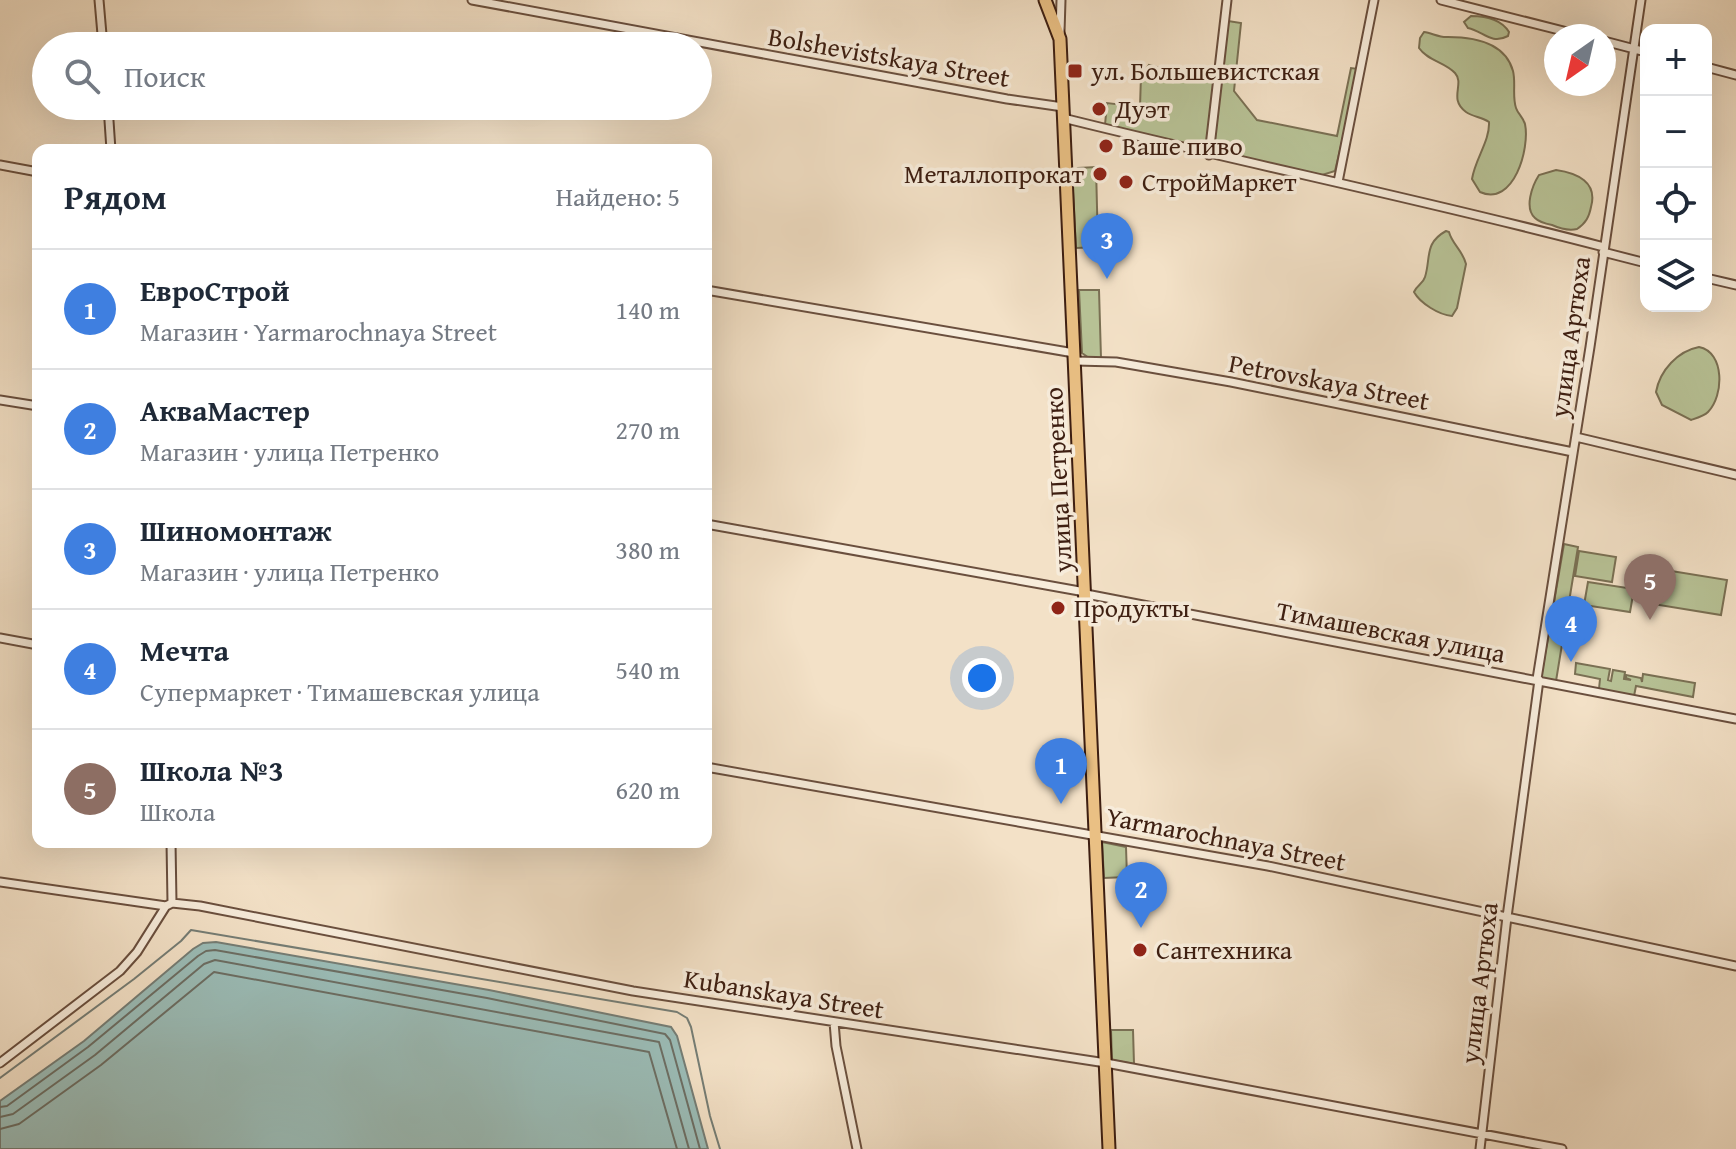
<!DOCTYPE html>
<html lang="ru">
<meta charset="utf-8">
<style>
:root{--surface:#fff;--page:#f2f2f3;--text:#1f2937;--muted:#747a83;--line:#e0e1e3;--accent:#d93025}
body{margin:0;font-family:"Gentium Book Plus",serif;background:var(--page);color:var(--text)}
.controls{position:absolute;right:24px;top:24px;display:grid;overflow:hidden;border-radius:16px;box-shadow:0 8px 32px #0002}
.controls button{width:72px;height:72px;display:grid;place-items:center;padding:0;border:0;border-bottom:2px solid var(--line);background:var(--surface);color:var(--text);font:40px sans-serif}
.compass{position:absolute;left:1544px;top:24px;width:72px;height:72px;border-radius:50%;background:var(--surface);box-shadow:0 8px 32px #0002;rotate:214deg}
.you{position:absolute;left:982px;top:678px;width:28px;height:28px;margin:-20px;border:6px solid #fff;border-radius:50%;background:#1a73e8;box-shadow:0 0 0 12px #1a73e833}
.badge{display:grid;place-items:center;width:52px;height:52px;border-radius:50%;background:var(--accent);color:#fff;font-size:26px;font-weight:700}
.pin{position:absolute;translate:-50% -66px;filter:drop-shadow(0 2px 4px #0008)}
.pin::after{content:'';position:absolute;top:42px;width:28px;height:24px;background:inherit;clip-path:polygon(0 0,100% 0,50% 100%)}
.list{margin:0;padding:0;list-style:none}
h2{display:flex;justify-content:space-between;align-items:center;height:104px;margin:0;padding:0 32px;font-size:34px}
h2 small{font-size:26px;font-weight:400;color:var(--muted)}
.list li{display:grid;grid-template-columns:52px 1fr auto;gap:24px;align-items:center;box-sizing:border-box;height:120px;padding:0 32px;border-top:2px solid var(--line)}
.list b{display:block;font-size:30px;white-space:nowrap}
.list p{margin:0;font-size:26px;white-space:nowrap;color:var(--muted)}
.list em{font-size:26px;font-style:normal;color:var(--muted)}
.icon{flex:none;width:44px;height:44px;fill:none;stroke:currentColor;stroke-width:2;stroke-linecap:round;stroke-linejoin:round}
.map{position:relative;flex:none;width:1736px;height:1149px;overflow:hidden}
.search{position:absolute;background:var(--surface);box-shadow:0 8px 32px #0002;left:32px;top:32px;width:680px;height:88px;display:flex;align-items:center;gap:20px;box-sizing:border-box;padding:0 28px;border-radius:44px;color:var(--muted);font-size:30px}
.panel{position:absolute;background:var(--surface);box-shadow:0 8px 32px #0002;left:32px;top:144px;width:680px;height:704px;border-radius:16px}
.map>svg:first-child{display:block}
.green{fill:#b8c397;stroke:#7a7054;stroke-width:2}
.water{fill:#9bbdb8;stroke:#757d75;stroke-width:2}
.lines{fill:none;stroke-linecap:round;stroke-linejoin:round}
.shore{stroke:#6c6e64;stroke-width:2}
.stream{stroke:#757d75;stroke-width:2}
.street-casing{stroke:#6a4f3e;stroke-width:11}
.primary-casing{stroke:#3d1e11;stroke-width:15}
.street{stroke:#f7ecdb;stroke-width:7}
.primary{stroke:#eac084;stroke-width:11}
.poi-dot{fill:#8f2418;stroke:#f7ecdb;stroke-width:3}
.labels{text-anchor:middle;stroke-width:7;stroke-linejoin:round;paint-order:stroke}
.street-label{font-size:26px;fill:#3d1e11;stroke:#f7ecdb}
.poi-label{font-size:26px;fill:#3d1e11;stroke:#f7ecdb;text-anchor:start}
</style>
<div class="map">
<svg width="1736" height="1149" viewBox="0 0 1736 1149">
<rect width="100%" height="100%" fill="#f3e1c7"/>
<filter id="stains"><feTurbulence type="fractalNoise" baseFrequency=".0025" numOctaves="4"/><feColorMatrix values="0 0 0 0 .2 0 0 0 0 .09 0 0 0 0 .02 0 0 0 .5 -.17"/></filter>
<radialGradient id="worn" r=".72"><stop offset=".6" stop-color="#630" stop-opacity="0"/><stop offset="1" stop-color="#630" stop-opacity=".3"/></radialGradient>
<!-- green -->
<path class="green" d="M 1471,16 C 1485,16 1501,19 1509,32 L 1508,36 C 1491,45 1483,31 1468,28 L 1464,22 Z
M 1228,21 L 1241,23 L 1234,91 L 1257,120 L 1337,136 L 1351,68 L 1359,69 L 1335,171 L 1322,175 L 1213,152 Z
M 1424,32 C 1432,33 1440,38 1448,37 C 1473,37 1505,42 1513,71 C 1516,83 1512,96 1516,108 C 1518,114 1523,117 1525,124 C 1530,148 1514,207 1480,192 L 1472,179 C 1475,159 1490,141 1489,122 C 1482,117 1473,117 1466,112 C 1448,99 1465,84 1455,73 C 1445,62 1428,61 1419,48 L 1420,38 Z
M 1149,65 L 1215,82 L 1207,151 L 1105,125 L 1107,103 L 1140,107 L 1141,75 Z
M 1096,167 L 1098,247 L 1076,248 L 1072,173 L 1078,168 Z
M 1556,170 C 1577,173 1598,182 1591,207 C 1589,217 1586,223 1577,229 C 1568,231 1561,229 1552,225 C 1547,224 1539,222 1535,218 C 1524,208 1532,186 1539,175 Z
M 1446,231 L 1449,232 C 1452,244 1463,251 1466,264 L 1457,308 L 1452,316 C 1439,315 1420,303 1414,292 C 1417,285 1423,284 1425,277 C 1431,258 1424,243 1446,231 Z
M 1079,290 L 1099,290 L 1101,358 L 1089,358 L 1082,353 Z
M 1699,347 C 1725,352 1724,396 1708,412 C 1704,416 1697,418 1691,420 L 1662,405 L 1656,392 C 1660,370 1678,351 1699,347 Z
M 1564,544 L 1578,547 L 1556,681 L 1541,678 Z
M 1579,551 L 1616,557 L 1612,582 L 1575,576 Z
M 1659,569 L 1727,580 L 1721,615 L 1653,604 Z
M 1588,582 L 1634,589 L 1630,612 L 1584,605 Z
M 1576,663 L 1610,669 L 1608,680 L 1611,681 L 1613,670 L 1625,672 L 1624,679 L 1631,680 L 1626,678 L 1626,675 L 1641,678 L 1642,682 L 1643,674 L 1695,683 L 1693,697 L 1636,686 L 1634,696 L 1599,689 L 1600,679 L 1575,674 Z
M 1102,842 L 1126,847 L 1127,877 L 1104,878 Z
M 1111,1030 L 1133,1030 L 1134,1064 L 1112,1060 Z"/>
<!-- water -->
<path class="water" d="M 216,942 L 489,990 L 671,1027 L 677,1036 L 708,1149 L 0,1149 L 0,1101 L 84,1041 L 193,949 L 203,943 Z"/>
<g class="lines">
<!-- shore -->
<path class="shore" d="M 0,1107 L 7,1106 L 88,1047 L 198,956 L 206,951 L 215,950 L 487,998 L 665,1034 L 670,1040 L 700,1149
M 0,1117 L 13,1114 L 95,1055 L 204,964 L 215,960 L 659,1042 L 689,1149
M 0,1129 L 19,1124 L 101,1065 L 214,972 L 649,1052 L 677,1149"/>
<!-- stream -->
<path class="stream" d="M 0,1078 L 134,979 L 181,941 L 191,930 L 677,1012 L 687,1018 L 691,1027 L 710,1116 L 720,1149"/>
<defs>
<path id="street" d="M 99,0 L 103,46
M 472,0 L 1007,99 L 1063,107
M 1441,0 L 1583,36
M 1060,33 L 1061,0
M 1604,41 L 1646,52
M 1706,67 L 1736,75
M 108,106 L 111,150
M 1063,118 C 1243,163 1425,200 1604,247
M 1209,155 L 1227,0
M 0,165 L 38,172
M 1338,182 L 1374,0
M 1603,252 L 1646,263
M 1706,278 L 1736,285
M 706,290 L 1074,353
M 1075,361 L 1116,362 L 1231,382 L 1573,452
M 0,400 L 38,406
M 1576,437 L 1736,475
M 706,524 L 1085,592
M 1086,594 L 1736,719
M 0,638 L 38,645
M 1537,679 L 1590,347 L 1641,0
M 706,767 L 1268,866 L 1736,966
M 171,842 L 172,903
M 0,882 L 166,906 L 172,903 L 200,906 L 633,991 L 1106,1063 L 1562,1149
M 834,1022 L 836,1046 L 857,1149
M 0,1063 L 120,971 L 137,952 L 166,906
M 1480,1149 L 1507,917 L 1539,680"/>
<path id="primary" d="M 1045,0 L 1060,39 L 1109,1149"/>
</defs>
<!-- street casing -->
<use href="#street" class="street-casing"/>
<!-- primary casing -->
<use href="#primary" class="primary-casing"/>
<!-- street -->
<use href="#street" class="street"/>
<!-- primary -->
<use href="#primary" class="primary"/>
</g>
<!-- markers -->
<g class="poi-dot">
<rect x="1067" y="63" width="16" height="16" rx="4"/>
<circle cx="1099" cy="109" r="8"/>
<circle cx="1106" cy="146" r="8"/>
<circle cx="1100" cy="174" r="8"/>
<circle cx="1126" cy="182" r="8"/>
<circle cx="1058" cy="608" r="8"/>
<circle cx="1140" cy="950" r="8"/>
</g>
<g class="labels">
<!-- street labels -->
<g class="street-label">
<text transform="translate(889 57) rotate(10)" y="9">Bolshevistskaya Street</text>
<text transform="translate(1570 337) rotate(-82)" y="9">улица Артюха</text>
<text transform="translate(1329 382) rotate(11)" y="9">Petrovskaya Street</text>
<text transform="translate(1058 480) rotate(-93)" y="9">улица Петренко</text>
<text transform="translate(1391 632) rotate(11)" y="9">Тимашевская улица</text>
<text transform="translate(1226 839) rotate(11)" y="9">Yarmarochnaya Street</text>
<text transform="translate(1479 983) rotate(-83)" y="9">улица Артюха</text>
<text transform="translate(784 994) rotate(9)" y="9">Kubanskaya Street</text>
</g>
<!-- poi labels -->
<g class="poi-label">
<text x="1091" y="80">ул. Большевистская</text>
<text x="1115" y="118">Дуэт</text>
<text x="1122" y="155">Ваше пиво</text>
<text x="1084" y="183" text-anchor="end">Металлопрокат</text>
<text x="1142" y="191">СтройМаркет</text>
<text x="1074" y="617">Продукты</text>
<text x="1156" y="959">Сантехника</text>
</g>
</g>
<rect width="100%" height="100%" filter="url(#stains)"/>
<rect width="100%" height="100%" fill="url(#worn)"/>
</svg>
<div class="controls">
<button>+</button>
<button>−</button>
<button><svg class="icon" aria-label="locate" viewBox="0 0 24 24"><circle cx="12" cy="12" r="6"/><path d="M12 2v4M12 18v4M2 12h4M18 12h4"/></svg></button>
<button><svg class="icon" aria-label="layers" viewBox="0 0 24 24"><path d="M12 4l9 5-9 5-9-5zM3 14l9 5 9-5"/></svg></button>
</div>
<svg class="compass" viewBox="-18 -18 36 36"><path d="M0-13l5 13h-10z" fill="#e53935"/><path d="M0 13l5-13h-10z" fill="#747a83"/></svg>
<div class="you"></div>
<div class="pin badge" style="left:1061px;top:804px;background:#3f7fe0">1</div>
<div class="pin badge" style="left:1141px;top:928px;background:#3f7fe0">2</div>
<div class="pin badge" style="left:1107px;top:279px;background:#3f7fe0">3</div>
<div class="pin badge" style="left:1571px;top:662px;background:#3f7fe0">4</div>
<div class="pin badge" style="left:1650px;top:620px;background:#8d6e63">5</div>
<div class="search"><svg class="icon" aria-label="search" viewBox="0 0 24 24"><circle cx="10" cy="10" r="6"/><path d="M15 15l6 6"/></svg>Поиск</div>
<section class="panel">
<h2>Рядом<small>Найдено: 5</small></h2>
<ul class="list">
<li><span class="badge" style="background:#3f7fe0">1</span><div><b>ЕвроСтрой</b><p>Магазин · Yarmarochnaya Street</p></div><em>140 m</em></li>
<li><span class="badge" style="background:#3f7fe0">2</span><div><b>АкваМастер</b><p>Магазин · улица Петренко</p></div><em>270 m</em></li>
<li><span class="badge" style="background:#3f7fe0">3</span><div><b>Шиномонтаж</b><p>Магазин · улица Петренко</p></div><em>380 m</em></li>
<li><span class="badge" style="background:#3f7fe0">4</span><div><b>Мечта</b><p>Супермаркет · Тимашевская улица</p></div><em>540 m</em></li>
<li><span class="badge" style="background:#8d6e63">5</span><div><b>Школа №3</b><p>Школа</p></div><em>620 m</em></li>
</ul>
</section>
</div>
